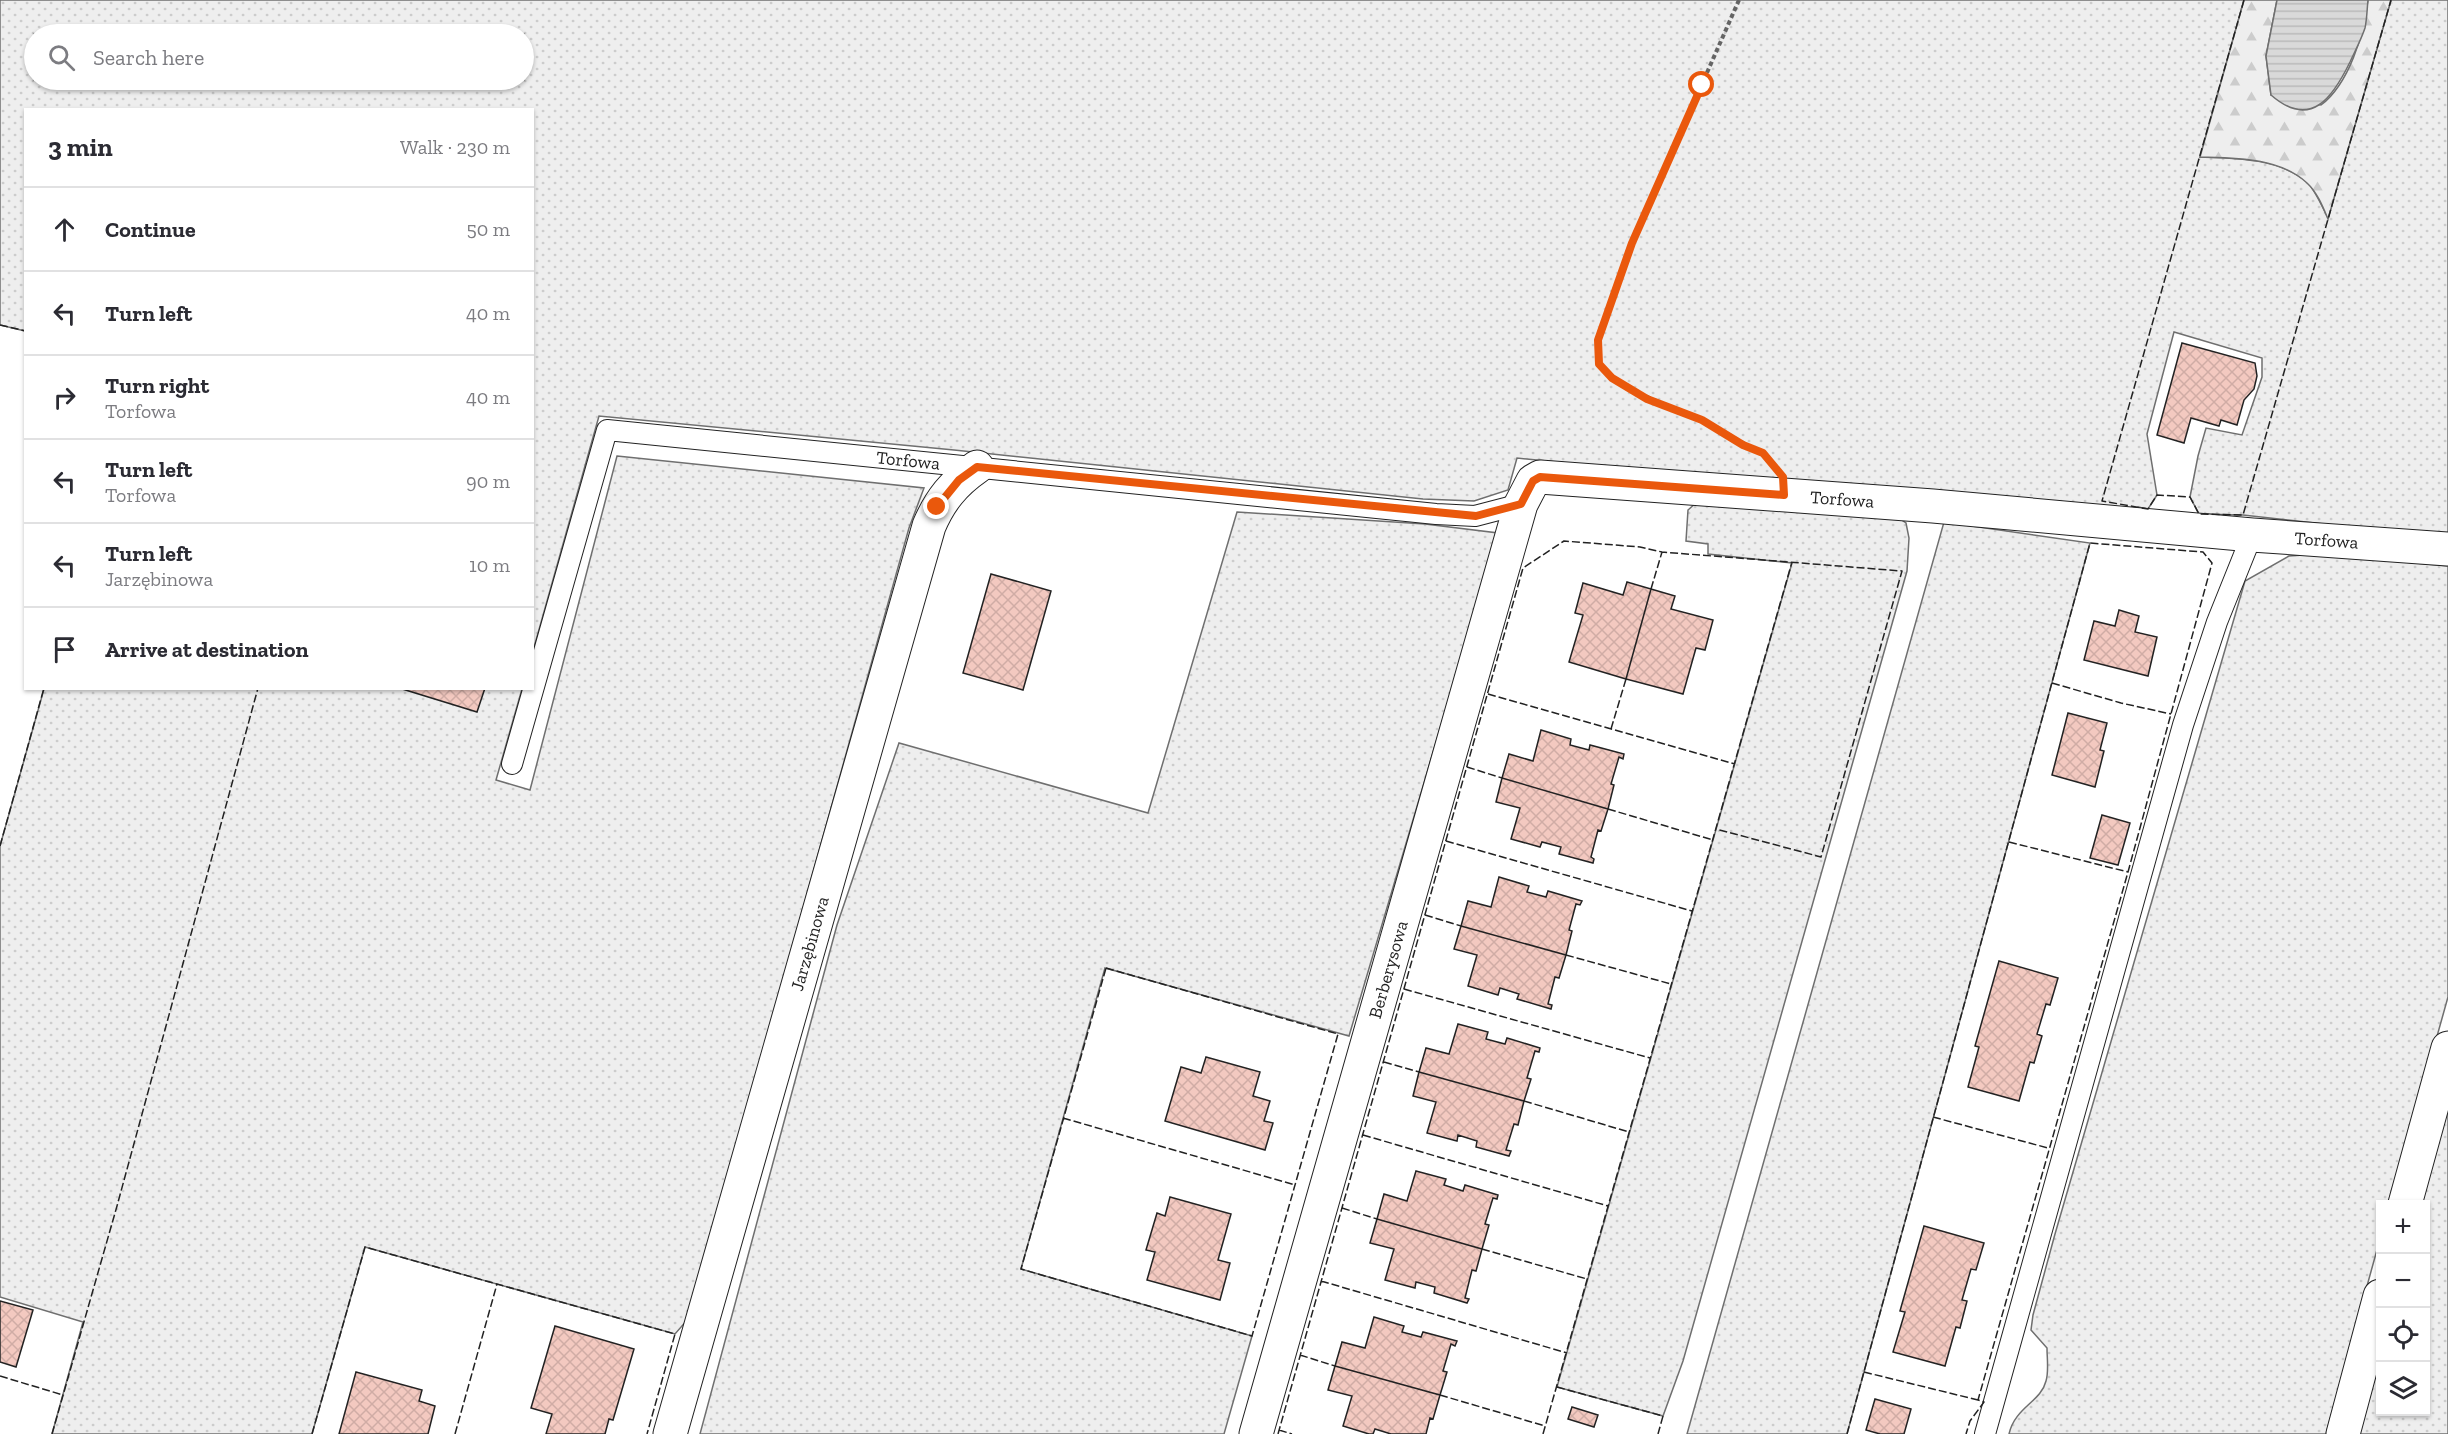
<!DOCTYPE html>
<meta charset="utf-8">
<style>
:root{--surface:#fff;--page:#f2f2f3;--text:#2b2b33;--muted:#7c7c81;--line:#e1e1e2}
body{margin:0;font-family:"Zilla Slab",serif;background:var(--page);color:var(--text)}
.controls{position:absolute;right:18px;bottom:18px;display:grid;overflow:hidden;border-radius:0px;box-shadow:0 2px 4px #0004}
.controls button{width:54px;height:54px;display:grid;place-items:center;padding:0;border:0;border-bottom:2px solid var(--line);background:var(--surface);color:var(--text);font:30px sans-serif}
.stop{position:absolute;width:18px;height:18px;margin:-14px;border:4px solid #ea580c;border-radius:50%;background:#fff}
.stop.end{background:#ea580c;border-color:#fff;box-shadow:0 2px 6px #0008}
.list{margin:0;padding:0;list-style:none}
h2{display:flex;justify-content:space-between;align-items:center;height:78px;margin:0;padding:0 24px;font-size:26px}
h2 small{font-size:20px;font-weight:400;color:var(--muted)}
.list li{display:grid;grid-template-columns:39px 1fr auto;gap:18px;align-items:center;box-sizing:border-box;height:84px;padding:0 24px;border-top:2px solid var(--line)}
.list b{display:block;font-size:22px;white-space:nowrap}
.list p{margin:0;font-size:20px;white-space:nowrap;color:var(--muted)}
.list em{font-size:20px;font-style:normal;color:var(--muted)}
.icon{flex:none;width:33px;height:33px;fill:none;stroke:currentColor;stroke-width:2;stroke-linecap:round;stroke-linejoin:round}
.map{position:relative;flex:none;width:2448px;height:1434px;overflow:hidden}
.search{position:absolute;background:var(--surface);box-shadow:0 2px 4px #0004;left:24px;top:24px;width:510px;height:66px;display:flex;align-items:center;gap:15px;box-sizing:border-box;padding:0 21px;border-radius:33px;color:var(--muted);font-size:22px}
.panel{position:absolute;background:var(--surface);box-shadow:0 2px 4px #0004;left:24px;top:108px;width:510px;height:582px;border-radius:0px}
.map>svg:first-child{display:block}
.grass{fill:url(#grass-dots);stroke:#6f6f6f;stroke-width:1.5;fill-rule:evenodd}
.forest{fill:url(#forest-firs);stroke:#6f6f6f;stroke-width:1.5}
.water{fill:url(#water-rules);stroke:#6f6f6f;stroke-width:1.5}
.building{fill:url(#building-cross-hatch);stroke:#222;stroke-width:1.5}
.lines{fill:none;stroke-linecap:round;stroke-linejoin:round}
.service-casing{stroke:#222;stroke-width:22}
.minor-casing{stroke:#222;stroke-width:35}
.path{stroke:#646464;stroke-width:4;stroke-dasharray:4.5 3;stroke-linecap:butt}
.service{stroke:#fff;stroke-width:20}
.minor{stroke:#fff;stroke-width:33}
.fence{stroke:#222;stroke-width:1.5;stroke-dasharray:8 3;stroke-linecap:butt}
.route{stroke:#ea580c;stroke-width:8}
.labels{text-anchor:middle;stroke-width:4.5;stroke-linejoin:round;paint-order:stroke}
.street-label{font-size:18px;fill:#222;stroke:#fff}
</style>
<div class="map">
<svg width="2448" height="1434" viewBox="0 0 2448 1434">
<defs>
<pattern id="grass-dots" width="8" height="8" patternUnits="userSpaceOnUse" patternTransform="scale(1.5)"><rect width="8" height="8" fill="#eee"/><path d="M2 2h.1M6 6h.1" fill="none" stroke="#ccc" stroke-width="1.8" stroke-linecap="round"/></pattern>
<pattern id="forest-firs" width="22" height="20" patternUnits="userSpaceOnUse" patternTransform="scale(1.5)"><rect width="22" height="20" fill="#eee"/><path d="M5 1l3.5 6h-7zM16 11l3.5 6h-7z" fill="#ccc"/></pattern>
<pattern id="water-rules" width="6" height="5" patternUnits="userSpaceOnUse" patternTransform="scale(1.5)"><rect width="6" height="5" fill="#d9d9d9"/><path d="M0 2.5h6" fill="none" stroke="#bababa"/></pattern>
<pattern id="building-cross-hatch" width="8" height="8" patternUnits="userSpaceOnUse" patternTransform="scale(1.5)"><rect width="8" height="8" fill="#f3c9c0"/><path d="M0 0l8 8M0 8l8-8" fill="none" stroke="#d0aca5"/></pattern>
</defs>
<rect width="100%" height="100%" fill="#fff"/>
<!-- grass -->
<path class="grass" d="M 0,0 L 2244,0 L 2200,157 C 2235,158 2278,158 2307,182 C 2316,191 2322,207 2328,218 L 2391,0 L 2448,0 L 2448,538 L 2243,515 L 2199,514 L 2190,497 L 2198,456 L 2206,428 L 2242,435 L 2262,377 L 2262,358 L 2174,332 L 2147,434 L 2157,495 L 2148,509 L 2138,507 L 2130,512 L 1813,487 L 1517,458 L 1508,490 L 1474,501 L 1423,499 L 954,450 L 599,416 L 533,651 L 532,110 L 26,110 L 25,331 L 0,325 ZM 34,34 L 524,34 L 524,80 L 34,80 Z
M 617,456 L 924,488 L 909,528 L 689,1318 L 675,1334 L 365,1247 L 312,1434 L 52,1434 L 83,1322 L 0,1297 L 0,846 L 44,689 L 522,689 L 496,780 L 530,790 Z
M 1698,501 L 1900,519 L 1906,523 L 1909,538 L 1907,571 L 1683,1361 L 1663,1416 L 1557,1387 L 1792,563 L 1708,554 L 1708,544 L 1686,541 L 1688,510 Z
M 1237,512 L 1425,524 L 1498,533 L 1349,1036 L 1105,968 L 1021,1269 L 1252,1336 L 1224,1434 L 700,1434 L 837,925 L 899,743 L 1148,813 Z
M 1944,522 L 2090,543 L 1864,1372 L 1847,1434 L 1687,1434 Z
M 2318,554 L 2448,566 L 2448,997 L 2390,1204 L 2380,1204 L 2380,1239 L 2326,1434 L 2009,1434 C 2015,1407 2041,1402 2046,1381 C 2049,1372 2047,1358 2047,1348 L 2031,1330 L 2033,1315 L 2055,1234 L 2245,581 L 2289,556 Z
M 2448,1083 L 2448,1434 L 2352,1434 L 2380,1330 L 2380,1412 L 2426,1412 L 2426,1204 L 2415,1204 Z"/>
<!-- forest -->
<path class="forest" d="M 2244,0 L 2277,0 L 2266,56 L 2271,95 L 2321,105 C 2349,84 2364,34 2368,0 L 2391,0 L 2328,219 C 2323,207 2317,192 2307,183 C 2279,157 2235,158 2200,157 Z"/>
<!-- water -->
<path class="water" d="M 2277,0 L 2368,0 C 2367,9 2367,19 2365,28 C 2361,40 2355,51 2350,62 C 2333,97 2311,130 2271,95 L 2266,56 Z"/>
<!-- building -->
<path class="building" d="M 2182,343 L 2255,363 L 2257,376 L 2254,389 L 2244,400 L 2237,425 L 2221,420 L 2219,426 L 2191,418 L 2184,443 L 2157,435 Z
M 991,574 L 1051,591 L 1023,690 L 963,673 Z
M 1627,582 L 1651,589 L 1626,679 L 1569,662 L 1583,615 L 1575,613 L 1583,583 L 1623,595 Z
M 1651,589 L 1675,596 L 1671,609 L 1713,620 L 1705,650 L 1696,648 L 1683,694 L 1626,679 Z
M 2119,610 L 2139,616 L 2135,632 L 2157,637 L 2148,676 L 2084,660 L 2094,621 L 2115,626 Z
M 399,688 L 485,688 L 477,712 Z
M 2068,713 L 2107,723 L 2100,750 L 2104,751 L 2095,787 L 2052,775 Z
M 1541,730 L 1571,739 L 1570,745 L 1589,750 L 1590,745 L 1624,754 L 1623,759 L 1619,757 L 1611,784 L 1614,785 L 1608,809 L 1502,778 L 1509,754 L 1533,761 Z
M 1502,778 L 1608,809 L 1601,831 L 1598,830 L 1591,857 L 1594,859 L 1593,863 L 1559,854 L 1561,847 L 1542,842 L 1540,847 L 1511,839 L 1520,808 L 1496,802 Z
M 2102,815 L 2130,823 L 2118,865 L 2090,858 Z
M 1499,877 L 1529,886 L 1527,892 L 1546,897 L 1548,891 L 1582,901 L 1580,905 L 1576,904 L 1569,930 L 1572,931 L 1566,955 L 1461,926 L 1468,901 L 1491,907 Z
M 1461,926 L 1566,955 L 1559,978 L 1555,977 L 1548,1004 L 1552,1005 L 1551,1009 L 1517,999 L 1519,994 L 1500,988 L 1498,995 L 1468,986 L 1477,955 L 1454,949 Z
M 1999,961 L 2058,978 L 2050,1005 L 2046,1004 L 2037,1034 L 2042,1036 L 2034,1063 L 2030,1062 L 2019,1101 L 1968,1087 L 1979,1047 L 1975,1046 Z
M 1458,1024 L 1488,1032 L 1486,1039 L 1505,1044 L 1507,1038 L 1540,1048 L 1539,1052 L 1535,1051 L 1527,1078 L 1531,1079 L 1524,1101 L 1419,1072 L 1426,1048 L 1449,1054 Z
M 1206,1057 L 1260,1072 L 1253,1096 L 1270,1101 L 1264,1121 L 1273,1123 L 1265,1150 L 1165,1121 L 1181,1067 L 1201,1073 Z
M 1419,1072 L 1524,1101 L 1518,1125 L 1514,1124 L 1506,1150 L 1511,1151 L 1509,1156 L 1476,1147 L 1477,1141 L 1458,1135 L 1457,1141 L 1427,1133 L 1436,1102 L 1413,1096 Z
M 1416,1171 L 1446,1179 L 1444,1185 L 1463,1191 L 1465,1185 L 1498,1195 L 1497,1199 L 1493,1198 L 1485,1224 L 1489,1225 L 1482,1249 L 1377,1219 L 1384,1194 L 1407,1201 Z
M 1170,1197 L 1231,1214 L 1218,1260 L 1230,1263 L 1220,1300 L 1147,1280 L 1155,1252 L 1146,1250 L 1157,1213 L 1165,1216 Z
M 1377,1219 L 1482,1249 L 1476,1271 L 1472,1270 L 1465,1298 L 1469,1299 L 1467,1303 L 1434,1293 L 1435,1287 L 1416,1282 L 1415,1288 L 1385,1280 L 1394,1249 L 1370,1243 Z
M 1924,1226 L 1984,1243 L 1976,1270 L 1971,1269 L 1962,1300 L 1967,1301 L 1960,1328 L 1956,1327 L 1945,1366 L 1893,1352 L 1905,1312 L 1900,1311 Z
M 0,1301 L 33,1310 L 16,1367 L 0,1362 Z
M 1374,1317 L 1404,1326 L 1402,1332 L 1421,1337 L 1423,1332 L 1457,1341 L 1455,1346 L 1451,1344 L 1443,1371 L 1447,1372 L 1440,1395 L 1335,1366 L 1342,1342 L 1365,1348 Z
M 555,1326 L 634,1349 L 613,1420 L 609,1419 L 605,1434 L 546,1434 L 552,1414 L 531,1408 Z
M 1335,1366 L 1440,1395 L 1433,1419 L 1430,1418 L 1426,1434 L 1391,1434 L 1375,1429 L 1373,1434 L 1369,1434 L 1343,1426 L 1352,1396 L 1328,1390 Z
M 356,1372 L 422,1390 L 419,1401 L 435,1406 L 428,1434 L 339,1434 Z
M 1875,1399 L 1911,1409 L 1904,1434 L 1880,1434 L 1866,1430 Z
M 1572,1407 L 1598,1415 L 1594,1427 L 1568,1419 Z"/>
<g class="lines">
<defs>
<g id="service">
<path id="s1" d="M 512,764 L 607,430 L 1436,514 L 1475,516 L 1521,504"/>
<path d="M 1985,1434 L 2183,725 L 2217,622 L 2252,535"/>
</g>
<g id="minor">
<path d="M 2405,1204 L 2448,1048"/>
<path id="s2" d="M 670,1434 L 929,526 C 940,500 954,483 977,467"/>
<path id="s3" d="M 1256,1434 L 1521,504 L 1533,481 L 1540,477 L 1933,506 L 2252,535 L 2448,549"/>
<path d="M 2343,1434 L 2380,1296"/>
</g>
</defs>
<!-- service casing -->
<use href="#service" class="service-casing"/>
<!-- minor casing -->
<use href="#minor" class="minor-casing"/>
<!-- path -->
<path class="path" d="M 1739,0 L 1632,243 L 1598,340 L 1599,364 C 1627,394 1665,403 1701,420 C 1723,430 1742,444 1763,453"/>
<!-- service -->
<use href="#service" class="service"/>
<!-- minor -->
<use href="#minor" class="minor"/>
<!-- fence -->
<path class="fence" d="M 2244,0 L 2102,501 L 2148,509 L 2157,495 L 2190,497 L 2199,514 L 2243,515 L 2391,0
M 0,325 L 26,331
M 1651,589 L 1662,552
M 2052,683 L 2121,703 L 2171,714
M 1488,694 L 1735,764
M 1611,729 L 1626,679
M 1467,767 L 1502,778
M 1608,809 L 1713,840
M 1446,841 L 1692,911
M 2009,842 L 2128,872
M 0,846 L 44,688
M 1425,915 L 1461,926
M 1566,955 L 1671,984
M 1106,968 L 1338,1034 L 1252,1336 L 1021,1269 Z
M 1404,989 L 1650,1058
M 1384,1062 L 1419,1072
M 1524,1101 L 1629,1132
M 1933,1117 L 2048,1148
M 1063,1118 L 1295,1185
M 1363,1135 L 1608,1206
M 1342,1208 L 1377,1219
M 1482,1249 L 1587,1279
M 1321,1281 L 1567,1353
M 1300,1355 L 1335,1366
M 1864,1372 L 1978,1400
M 0,1376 L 63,1395
M 1557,1387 L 1663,1416 L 1658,1434
M 1440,1395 L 1545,1426
M 1279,1430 L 1292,1434
M 52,1434 L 117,1206 L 258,688
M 312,1434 L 365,1247 L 675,1334 L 647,1434
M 455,1434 L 497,1284
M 1278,1434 L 1523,568 L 1564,541 L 1640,547 L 1662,552 L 1902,571 L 1821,857 L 1716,829
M 1543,1434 L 1792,562
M 1847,1434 L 2090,543 L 2203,552 L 2212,563 L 2128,872 L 1978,1400 L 1984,1402 L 1970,1421 L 1966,1434"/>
</g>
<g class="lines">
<!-- route -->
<path class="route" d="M 937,507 L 959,480 L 977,467 L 1476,516 L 1521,504 L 1533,481 L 1540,477 L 1784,495 L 1783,477 L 1763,453 L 1743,445 L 1702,420 L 1647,399 L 1612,378 L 1599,364 L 1598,340 L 1632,243 L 1702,85"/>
</g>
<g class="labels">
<!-- street labels -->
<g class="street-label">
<text dy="6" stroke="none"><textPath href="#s1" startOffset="650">Torfowa</textPath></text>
<text dy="6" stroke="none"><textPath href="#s3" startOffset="1304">Torfowa</textPath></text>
<text dy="6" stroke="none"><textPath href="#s3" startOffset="1790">Torfowa</textPath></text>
<text dy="6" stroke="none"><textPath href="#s2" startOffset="510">Jarzębinowa</textPath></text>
<text dy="6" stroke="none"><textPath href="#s3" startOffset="483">Berberysowa</textPath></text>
</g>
</g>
</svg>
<div class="controls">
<button>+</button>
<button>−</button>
<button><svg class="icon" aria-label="locate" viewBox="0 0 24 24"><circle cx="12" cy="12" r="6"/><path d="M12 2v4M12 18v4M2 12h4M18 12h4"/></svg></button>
<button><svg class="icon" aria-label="layers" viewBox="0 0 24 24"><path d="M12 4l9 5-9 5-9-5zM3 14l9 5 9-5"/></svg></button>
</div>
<div class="stop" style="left:1702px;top:85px"></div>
<div class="stop end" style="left:937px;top:507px"></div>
<div class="search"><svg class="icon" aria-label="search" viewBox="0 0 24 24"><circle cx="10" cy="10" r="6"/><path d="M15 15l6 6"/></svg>Search here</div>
<section class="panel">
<h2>3 min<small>Walk · 230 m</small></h2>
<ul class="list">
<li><svg class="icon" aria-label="ahead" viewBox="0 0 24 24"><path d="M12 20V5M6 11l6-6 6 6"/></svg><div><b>Continue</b></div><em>50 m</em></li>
<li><svg class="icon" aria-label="left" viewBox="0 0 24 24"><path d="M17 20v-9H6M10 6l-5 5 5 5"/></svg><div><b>Turn left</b></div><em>40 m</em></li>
<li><svg class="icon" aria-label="right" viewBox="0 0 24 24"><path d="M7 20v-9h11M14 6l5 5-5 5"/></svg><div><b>Turn right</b><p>Torfowa</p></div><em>40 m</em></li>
<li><svg class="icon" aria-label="left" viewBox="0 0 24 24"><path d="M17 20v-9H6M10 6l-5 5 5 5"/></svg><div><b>Turn left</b><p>Torfowa</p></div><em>90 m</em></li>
<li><svg class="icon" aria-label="left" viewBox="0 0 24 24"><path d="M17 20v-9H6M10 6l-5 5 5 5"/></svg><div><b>Turn left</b><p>Jarzębinowa</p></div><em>10 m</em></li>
<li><svg class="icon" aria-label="arrive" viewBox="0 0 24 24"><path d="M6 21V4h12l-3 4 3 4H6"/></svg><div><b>Arrive at destination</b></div></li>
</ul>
</section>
</div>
